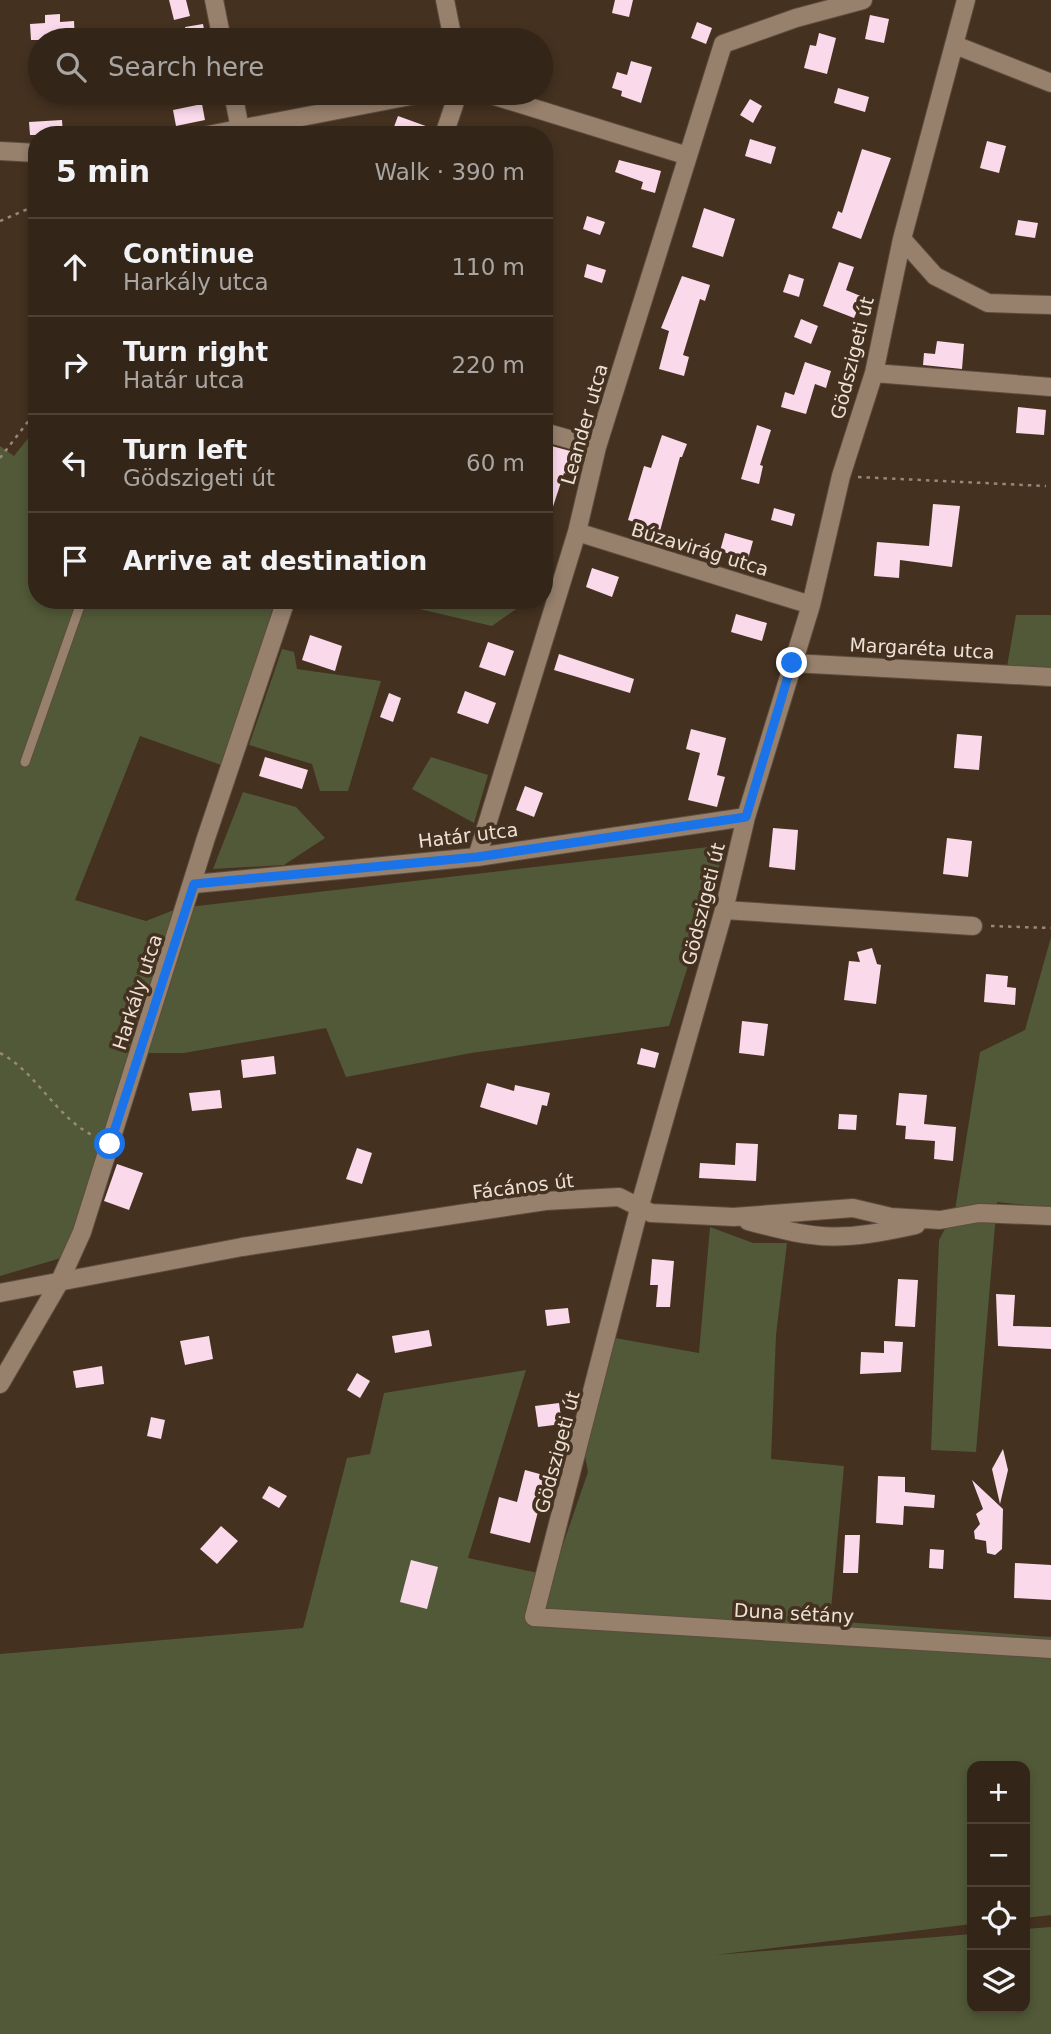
<!DOCTYPE html>
<meta charset="utf-8">
<style>
:root{--surface:#332518;--page:#3b2d21;--text:#f1f3f6;--muted:#a9a5a2;--line:#4e4237}
body{margin:0;font-family:"DejaVu Sans",sans-serif;background:var(--page);color:var(--text)}
.controls{position:absolute;right:21px;bottom:21px;display:grid;overflow:hidden;border-radius:14px;box-shadow:0 4px 10px #0003}
.controls button{width:63px;height:63px;display:grid;place-items:center;padding:0;border:0;border-bottom:2px solid var(--line);background:var(--surface);color:var(--text);font:35px sans-serif}
.stop{position:absolute;width:21px;height:21px;margin:-16px;border:5px solid #1a73e8;border-radius:50%;background:#fff}
.stop.end{background:#1a73e8;border-color:#fff;box-shadow:0 2px 7px #0008}
.list{margin:0;padding:0;list-style:none}
h2{display:flex;justify-content:space-between;align-items:center;height:91px;margin:0;padding:0 28px;font-size:30px}
h2 small{font-size:23px;font-weight:400;color:var(--muted)}
.list li{display:grid;grid-template-columns:46px 1fr auto;gap:21px;align-items:center;box-sizing:border-box;height:98px;padding:0 28px;border-top:2px solid var(--line)}
.list b{display:block;font-size:26px;white-space:nowrap}
.list p{margin:0;font-size:23px;white-space:nowrap;color:var(--muted)}
.list em{font-size:23px;font-style:normal;color:var(--muted)}
.icon{flex:none;width:38px;height:38px;fill:none;stroke:currentColor;stroke-width:2;stroke-linecap:round;stroke-linejoin:round}
.map{position:relative;flex:none;width:1051px;height:2034px;overflow:hidden}
.search{position:absolute;background:var(--surface);box-shadow:0 4px 10px #0003;left:28px;top:28px;width:525px;height:77px;display:flex;align-items:center;gap:18px;box-sizing:border-box;padding:0 24px;border-radius:38px;color:var(--muted);font-size:26px}
.panel{position:absolute;background:var(--surface);box-shadow:0 4px 10px #0003;left:28px;top:126px;width:525px;height:483px;border-radius:28px}
.map>svg:first-child{display:block}
.green{fill:#515938}
.building{fill:#f9d9ea}
.lines{fill:none;stroke-linecap:round;stroke-linejoin:round}
.service-casing{stroke:#5d4c3e;stroke-width:11}
.minor-casing{stroke:#5d4c3e;stroke-width:20}
.path{stroke:#97887a;stroke-width:2.5;stroke-dasharray:3.5 5;stroke-linecap:butt}
.service{stroke:#97816d;stroke-width:9}
.minor{stroke:#97816d;stroke-width:18}
.route{stroke:#1a73e8;stroke-width:9}
.labels{text-anchor:middle;stroke-width:7;stroke-linejoin:round;paint-order:stroke}
.street-label{font-size:19px;fill:#ede1d6;stroke:#443120}
</style>
<div class="map">
<svg width="1051" height="2034" viewBox="0 0 1051 2034">
<rect width="100%" height="100%" fill="#443120"/>
<!-- green -->
<path class="green" d="M 37,427 L 37,600 L 275,600 L 224,766 L 140,736 L 75,900 L 146,921 L 179,908 L 726,845 L 669,1026 L 471,1053 L 346,1077 L 326,1028 L 184,1053 L 145,1053 L 78,1253 L 0,1276 L 0,446 L 14,456 Z
M 381,600 L 529,600 L 492,626 Z
M 1016,615 L 1051,615 L 1051,687 L 1004,684 Z
M 282,649 L 294,652 L 297,669 L 381,681 L 348,791 L 320,791 L 312,764 L 249,745 Z
M 431,757 L 488,775 L 474,823 L 412,789 Z
M 243,792 L 296,807 L 325,838 L 284,865 L 213,869 Z
M 1051,937 L 1051,1208 L 997,1202 L 976,1452 L 931,1450 L 939,1240 L 955,1210 L 980,1052 L 1025,1030 Z
M 710,1227 L 753,1243 L 787,1243 L 776,1335 L 771,1459 L 844,1466 L 830,1621 L 1051,1637 L 1051,1915 L 1025,1918 L 1025,1766 L 972,1766 L 972,1924 L 715,1955 L 972,1934 L 972,2008 L 1025,2008 L 1025,1929 L 1051,1927 L 1051,2034 L 0,2034 L 0,1654 L 303,1628 L 347,1458 L 370,1454 L 384,1393 L 526,1370 L 468,1558 L 552,1576 L 588,1472 L 585,1456 L 615,1338 L 699,1353 Z"/>
<!-- building -->
<path class="building" d="M 169,0 L 186,0 L 190,16 L 174,20 Z
M 615,0 L 633,0 L 629,17 L 612,13 Z
M 60,14 L 60,22 L 74,21 L 75,40 L 31,40 L 30,24 L 45,23 L 45,15 Z
M 870,15 L 889,19 L 884,43 L 865,39 Z
M 697,22 L 712,28 L 706,44 L 691,38 Z
M 203,24 L 206,40 L 187,40 L 185,27 Z
M 819,33 L 836,38 L 827,74 L 804,68 L 810,45 L 816,46 Z
M 631,61 L 652,67 L 641,103 L 621,96 L 622,91 L 612,88 L 617,72 L 627,75 Z
M 838,88 L 869,97 L 865,112 L 834,103 Z
M 750,99 L 762,106 L 753,123 L 740,115 Z
M 202,104 L 205,120 L 176,126 L 173,110 Z
M 398,116 L 434,129 L 433,135 L 391,135 Z
M 62,120 L 63,135 L 30,135 L 29,122 Z
M 750,139 L 776,147 L 771,164 L 745,156 Z
M 987,141 L 1006,146 L 999,173 L 980,168 Z
M 862,149 L 891,158 L 861,239 L 832,228 L 838,211 L 842,213 Z
M 619,160 L 661,171 L 655,193 L 641,189 L 643,182 L 615,172 Z
M 704,208 L 735,219 L 723,257 L 692,247 Z
M 587,216 L 605,222 L 600,235 L 583,229 Z
M 1018,220 L 1038,223 L 1035,238 L 1015,235 Z
M 839,262 L 854,267 L 846,290 L 863,297 L 854,318 L 823,306 Z
M 587,264 L 606,270 L 602,283 L 584,277 Z
M 789,274 L 804,279 L 799,297 L 783,292 Z
M 682,276 L 710,285 L 705,301 L 700,299 L 683,355 L 689,357 L 684,376 L 659,369 L 669,331 L 661,328 Z
M 801,319 L 818,326 L 811,344 L 794,337 Z
M 937,341 L 964,344 L 962,369 L 923,365 L 924,353 L 935,354 Z
M 805,362 L 831,371 L 826,388 L 815,384 L 806,414 L 781,407 L 785,392 L 794,395 Z
M 1018,407 L 1046,410 L 1044,435 L 1016,433 Z
M 757,425 L 771,430 L 760,465 L 763,466 L 759,484 L 741,479 Z
M 662,435 L 687,444 L 682,457 L 680,457 L 660,531 L 628,520 L 644,466 L 651,468 Z
M 544,444 L 578,453 L 570,475 L 564,473 L 547,525 Z
M 933,504 L 960,506 L 952,567 L 900,560 L 899,578 L 874,576 L 877,542 L 929,546 Z
M 774,508 L 795,514 L 792,526 L 771,520 Z
M 725,533 L 753,541 L 748,559 L 720,551 Z
M 592,568 L 619,577 L 612,597 L 586,587 Z
M 736,614 L 767,623 L 762,641 L 731,632 Z
M 310,635 L 342,646 L 335,671 L 302,660 Z
M 488,642 L 514,651 L 505,676 L 479,667 Z
M 559,654 L 634,679 L 630,693 L 554,670 Z
M 465,691 L 496,703 L 488,724 L 457,713 Z
M 389,693 L 401,698 L 393,722 L 380,717 Z
M 691,729 L 726,738 L 717,775 L 725,777 L 717,807 L 688,800 L 700,753 L 686,749 Z
M 957,734 L 982,736 L 979,770 L 954,768 Z
M 265,757 L 308,770 L 302,789 L 259,776 Z
M 525,786 L 543,793 L 534,817 L 516,810 Z
M 773,828 L 798,830 L 795,870 L 769,867 Z
M 947,838 L 972,841 L 968,877 L 943,874 Z
M 872,948 L 877,964 L 881,965 L 876,1004 L 844,1000 L 849,961 L 860,962 L 857,952 Z
M 986,974 L 1008,976 L 1007,987 L 1016,988 L 1015,1005 L 984,1002 Z
M 742,1021 L 768,1024 L 764,1056 L 739,1053 Z
M 641,1048 L 659,1053 L 655,1068 L 637,1064 Z
M 274,1056 L 276,1074 L 243,1078 L 241,1060 Z
M 487,1083 L 514,1091 L 515,1085 L 550,1093 L 547,1106 L 542,1105 L 537,1125 L 480,1107 Z
M 220,1090 L 222,1108 L 192,1111 L 189,1093 Z
M 899,1093 L 927,1095 L 924,1124 L 956,1127 L 953,1161 L 934,1159 L 935,1141 L 905,1139 L 906,1126 L 896,1125 Z
M 839,1114 L 857,1115 L 856,1130 L 838,1129 Z
M 736,1143 L 758,1144 L 756,1181 L 699,1178 L 700,1163 L 735,1165 Z
M 357,1148 L 372,1153 L 362,1184 L 346,1179 Z
M 117,1164 L 143,1173 L 129,1210 L 104,1201 Z
M 652,1259 L 674,1261 L 670,1307 L 656,1307 L 658,1285 L 650,1285 Z
M 898,1279 L 918,1280 L 915,1327 L 895,1326 Z
M 996,1294 L 1015,1295 L 1013,1326 L 1051,1327 L 1051,1349 L 998,1346 Z
M 568,1308 L 570,1323 L 547,1326 L 545,1310 Z
M 429,1330 L 432,1346 L 395,1353 L 392,1336 Z
M 209,1336 L 213,1359 L 185,1365 L 180,1341 Z
M 884,1341 L 903,1342 L 901,1372 L 860,1374 L 861,1352 L 884,1353 Z
M 102,1366 L 104,1384 L 76,1388 L 73,1371 Z
M 357,1373 L 370,1381 L 360,1398 L 347,1390 Z
M 559,1403 L 562,1424 L 538,1427 L 535,1406 Z
M 151,1417 L 165,1420 L 161,1439 L 147,1436 Z
M 1003,1449 L 1008,1470 L 1000,1504 L 992,1469 Z
M 525,1470 L 547,1476 L 530,1543 L 490,1533 L 499,1497 L 517,1502 Z
M 878,1476 L 905,1477 L 905,1492 L 935,1495 L 934,1508 L 904,1506 L 903,1525 L 876,1523 Z
M 972,1480 L 1003,1509 L 1002,1549 L 995,1555 L 987,1553 L 986,1541 L 975,1539 L 974,1531 L 980,1524 L 976,1514 L 983,1509 Z
M 269,1486 L 287,1496 L 279,1508 L 262,1498 Z
M 221,1526 L 238,1541 L 217,1564 L 200,1549 Z
M 845,1535 L 860,1535 L 858,1573 L 843,1573 Z
M 930,1549 L 944,1550 L 943,1569 L 929,1568 Z
M 411,1560 L 438,1567 L 427,1609 L 400,1602 Z
M 1015,1563 L 1051,1565 L 1051,1600 L 1014,1598 Z"/>
<g class="lines">
<defs>
<path id="service" d="M 25,762 L 82,600"/>
<path id="minor" d="M 214,0 L 222,40
M 445,0 L 453,40
M 966,0 L 902,239 L 874,373 L 841,476 L 811,605 L 746,817 L 724,910 L 640,1205 L 534,1617 L 1051,1649
M 955,45 L 1051,83
M 233,93 L 240,129
M 485,93 L 688,156
M 208,135 L 426,93
M 444,135 L 458,93
M 0,151 L 37,153
M 902,239 L 935,276 L 988,303 L 1051,305
M 874,373 L 1051,387
M 544,432 L 597,447
M 577,532 L 811,605
M 792,663 L 1051,677
M 477,857 L 577,532 L 597,447 L 723,44 L 796,18 L 863,0
M 194,884 L 477,857 L 746,817
M 724,910 L 973,926
M 748,1221 C 820,1241 843,1241 916,1225
M 0,1293 L 242,1247 L 545,1201 L 619,1197 L 651,1213 L 734,1217 L 853,1208 L 891,1217 L 940,1220 L 979,1213 L 1051,1216
M 0,1384 L 59,1283 L 82,1232 L 206,838 L 286,600"/>
</defs>
<!-- service casing -->
<use href="#service" class="service-casing"/>
<!-- minor casing -->
<use href="#minor" class="minor-casing"/>
<!-- path -->
<path class="path" d="M 0,221 L 37,205
M 0,458 L 37,410
M 858,477 L 1046,486
M 991,926 L 1051,928
M 0,1053 C 37,1072 55,1117 94,1136"/>
<!-- service -->
<use href="#service" class="service"/>
<!-- minor -->
<use href="#minor" class="minor"/>
</g>
<g class="lines">
<!-- route -->
<path class="route" d="M 110,1144 L 194,884 L 477,857 L 746,817 L 792,663"/>
</g>
<g class="labels">
<!-- street labels -->
<g class="street-label">
<text transform="translate(852 358) rotate(-76)" y="7">Gödszigeti út</text>
<text transform="translate(584 424) rotate(-74)" y="7">Leander utca</text>
<text transform="translate(700 549) rotate(17)" y="7">Búzavirág utca</text>
<text transform="translate(922 648) rotate(3)" y="7">Margaréta utca</text>
<text transform="translate(468 835) rotate(-7)" y="7">Határ utca</text>
<text transform="translate(703 904) rotate(-76)" y="7">Gödszigeti út</text>
<text transform="translate(137 992) rotate(-72)" y="7">Harkály utca</text>
<text transform="translate(523 1186) rotate(-7)" y="7">Fácános út</text>
<text transform="translate(557 1452) rotate(-75)" y="7">Gödszigeti út</text>
<text transform="translate(794 1613) rotate(3)" y="7">Duna sétány</text>
</g>
</g>
</svg>
<div class="controls">
<button>+</button>
<button>−</button>
<button><svg class="icon" aria-label="locate" viewBox="0 0 24 24"><circle cx="12" cy="12" r="6"/><path d="M12 2v4M12 18v4M2 12h4M18 12h4"/></svg></button>
<button><svg class="icon" aria-label="layers" viewBox="0 0 24 24"><path d="M12 4l9 5-9 5-9-5zM3 14l9 5 9-5"/></svg></button>
</div>
<div class="stop" style="left:110px;top:1144px"></div>
<div class="stop end" style="left:792px;top:663px"></div>
<div class="search"><svg class="icon" aria-label="search" viewBox="0 0 24 24"><circle cx="10" cy="10" r="6"/><path d="M15 15l6 6"/></svg>Search here</div>
<section class="panel">
<h2>5 min<small>Walk · 390 m</small></h2>
<ul class="list">
<li><svg class="icon" aria-label="ahead" viewBox="0 0 24 24"><path d="M12 20V5M6 11l6-6 6 6"/></svg><div><b>Continue</b><p>Harkály utca</p></div><em>110 m</em></li>
<li><svg class="icon" aria-label="right" viewBox="0 0 24 24"><path d="M7 20v-9h11M14 6l5 5-5 5"/></svg><div><b>Turn right</b><p>Határ utca</p></div><em>220 m</em></li>
<li><svg class="icon" aria-label="left" viewBox="0 0 24 24"><path d="M17 20v-9H6M10 6l-5 5 5 5"/></svg><div><b>Turn left</b><p>Gödszigeti út</p></div><em>60 m</em></li>
<li><svg class="icon" aria-label="arrive" viewBox="0 0 24 24"><path d="M6 21V4h12l-3 4 3 4H6"/></svg><div><b>Arrive at destination</b></div></li>
</ul>
</section>
</div>
